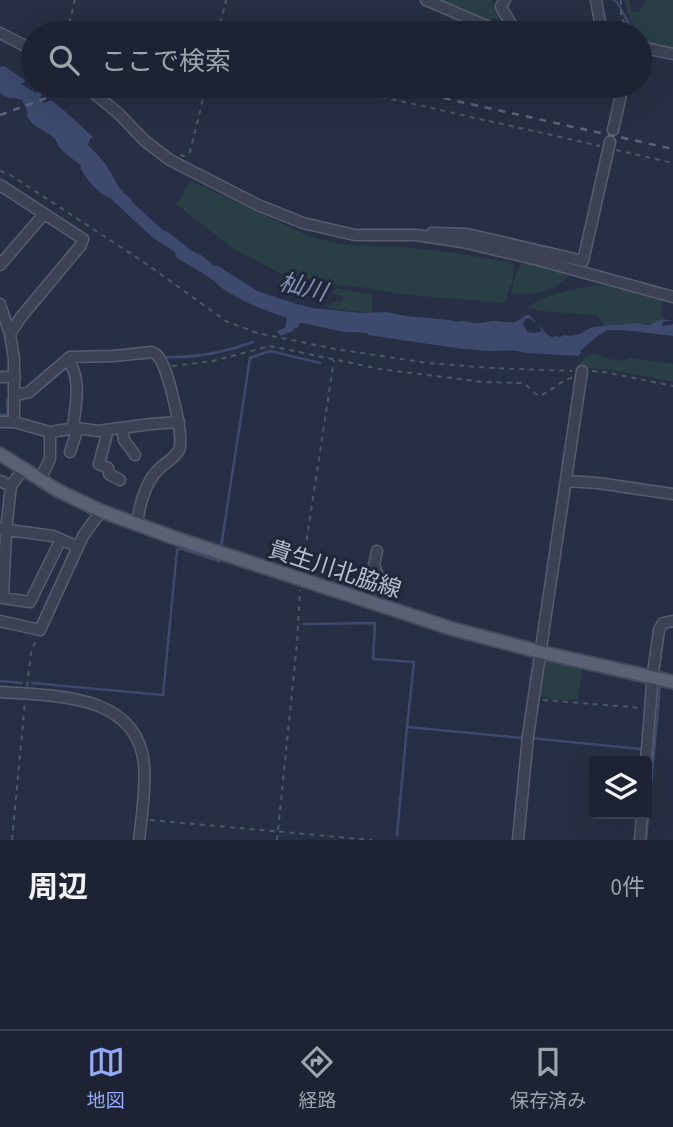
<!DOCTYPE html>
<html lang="ja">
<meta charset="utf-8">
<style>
:root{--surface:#1d2333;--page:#2a2f3f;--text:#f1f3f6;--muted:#a0a4ac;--line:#3b404e;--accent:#92aafa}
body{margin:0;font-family:"Source Sans 3","Noto Sans JP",sans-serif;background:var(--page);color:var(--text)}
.controls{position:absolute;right:21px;bottom:21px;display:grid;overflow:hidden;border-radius:7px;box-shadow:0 7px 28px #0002}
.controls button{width:63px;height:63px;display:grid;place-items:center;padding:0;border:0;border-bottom:2px solid var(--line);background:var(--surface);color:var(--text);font:35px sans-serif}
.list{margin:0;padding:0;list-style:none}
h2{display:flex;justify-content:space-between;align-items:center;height:91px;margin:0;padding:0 28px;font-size:30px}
h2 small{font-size:23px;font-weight:400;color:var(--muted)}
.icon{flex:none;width:38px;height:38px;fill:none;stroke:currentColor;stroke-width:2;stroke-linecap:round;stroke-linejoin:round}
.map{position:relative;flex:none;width:673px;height:840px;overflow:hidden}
.search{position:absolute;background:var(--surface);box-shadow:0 7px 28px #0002;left:21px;right:21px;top:21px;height:77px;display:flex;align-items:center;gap:18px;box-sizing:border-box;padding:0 24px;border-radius:38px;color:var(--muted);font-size:26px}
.sheet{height:189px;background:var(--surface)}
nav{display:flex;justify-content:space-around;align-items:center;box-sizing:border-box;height:98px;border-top:2px solid var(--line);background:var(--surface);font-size:19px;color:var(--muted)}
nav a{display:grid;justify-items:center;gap:4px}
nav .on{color:var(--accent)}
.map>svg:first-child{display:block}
.green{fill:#293e45}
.water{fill:#3d4a6d}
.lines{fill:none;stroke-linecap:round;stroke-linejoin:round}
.stream{stroke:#3d4a6d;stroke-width:2.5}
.minor-casing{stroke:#575d6e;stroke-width:13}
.major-casing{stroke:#454b5d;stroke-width:16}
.path{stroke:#485b61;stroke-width:2;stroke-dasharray:5 5;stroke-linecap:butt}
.minor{stroke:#3c4254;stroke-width:10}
.major{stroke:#5a6174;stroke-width:12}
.rail{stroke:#5e657b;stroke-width:2.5;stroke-dasharray:7 7;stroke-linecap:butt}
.labels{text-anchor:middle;stroke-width:6;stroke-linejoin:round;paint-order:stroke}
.street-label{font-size:23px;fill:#b9becd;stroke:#202739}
.water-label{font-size:24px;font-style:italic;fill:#808eb4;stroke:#202739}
</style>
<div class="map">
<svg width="673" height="840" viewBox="0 0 673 840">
<rect width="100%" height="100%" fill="#272f44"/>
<!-- green -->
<path class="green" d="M 436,0 L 493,0 L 493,4 L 499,11 L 501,17 L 489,21 L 476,17 Z
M 625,0 L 629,0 L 631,12 L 640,11 L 645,0 L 673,0 L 673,51 C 668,50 661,49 656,47 C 638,39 627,18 625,0 Z
M 191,181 L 311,237 L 346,245 L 402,247 L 449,252 L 514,263 L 513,279 L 505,303 L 409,295 L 367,288 L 293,280 L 235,250 L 176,204 Z
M 522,263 L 540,264 L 569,275 C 551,293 536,294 511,293 L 516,273 Z
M 602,285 L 662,300 L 661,313 L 666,322 L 605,327 L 597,315 L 540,311 L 527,307 C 552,292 574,289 602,285 Z
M 339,289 L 371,294 L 373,305 L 371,313 L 328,308 L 329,304 L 344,300 L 342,296 L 333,294 L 331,291 Z
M 594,353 C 606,358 618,364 629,358 L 673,364 L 673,382 L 609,369 L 579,368 L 581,361 Z
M 544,655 L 583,665 L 578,699 C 565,701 548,701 538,694 Z"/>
<!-- water -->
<path class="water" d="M 4,66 L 26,81 L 21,84 L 36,93 L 38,91 L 42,95 L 40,98 L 44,103 L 51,100 L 67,113 L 93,137 L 90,139 L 88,145 C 95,152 103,160 108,168 C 116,181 117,188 129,197 L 134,204 L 163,230 L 168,232 L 192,251 L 201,255 L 214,266 L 218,266 L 257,291 L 293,303 L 313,308 L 361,313 L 386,312 L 406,316 L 450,320 L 456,322 C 465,319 469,323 478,323 C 484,323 489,321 495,321 C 511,322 513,326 526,315 L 530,315 L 536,323 L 529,318 L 525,319 L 523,325 L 528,332 L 534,333 L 542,331 L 539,326 L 543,329 L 545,333 L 553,338 L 554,336 L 560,337 L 564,335 L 571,336 L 580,334 L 592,327 L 637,323 L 649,325 L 662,319 L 673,321 L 664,321 L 662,324 L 663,326 L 673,324 L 673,336 L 622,330 L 608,330 L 599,335 L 580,351 L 581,353 L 578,356 L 526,353 C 515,349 503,351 491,351 C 481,351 472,349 462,349 L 368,335 L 367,333 C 358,332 348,333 339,331 C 326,329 313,324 300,323 L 298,328 L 294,328 L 293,331 L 280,336 L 277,331 L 285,328 L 287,318 C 266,311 245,303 226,291 C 221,288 218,284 213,280 C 200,271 188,265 176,257 L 175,252 L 153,238 L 110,198 C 98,194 87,179 80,168 L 82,166 C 74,160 65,154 59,147 C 58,145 55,138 53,137 C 42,128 33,128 26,115 L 28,113 L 22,100 C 12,96 10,101 0,93 L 0,67 Z"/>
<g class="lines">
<!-- stream -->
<path class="stream" d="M 614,0 L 617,2 L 634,33
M 640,40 L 663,47
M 167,357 C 196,358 225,352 253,342
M 73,362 L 150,358
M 16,401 L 31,397 L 68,366
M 0,415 L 8,415 L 7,400 L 10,401
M 221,547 L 250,358 L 270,351 L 320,363
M 304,624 L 375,623 L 373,659 L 414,662 L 407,727
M 0,681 L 22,683
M 32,683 L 163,695 L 177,550 L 179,548 L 219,561 L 219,559
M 530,738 L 641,749
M 397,835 L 407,727 L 522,738
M 646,840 L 660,686"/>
<defs>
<path id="minor" d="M 426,0 L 503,33
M 505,0 L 501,6 C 504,16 514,23 514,33
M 596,0 L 602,33
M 0,33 L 33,50
M 640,47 L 673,54
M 85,86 L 118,113 L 145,141 L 170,160 L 258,205 L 303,223 L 355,235 L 416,235 L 462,242 L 538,260 L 673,297
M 613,130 L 623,86
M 0,185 L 83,239 L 81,245 L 21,317 L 10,334
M 432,233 L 467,234 L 583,261 L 610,142
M 0,265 L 44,214
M 0,304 L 10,334 L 14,359 L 14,422
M 67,359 C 83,378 75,406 73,429
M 0,377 L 15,377
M 15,395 L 29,392 L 70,357 L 113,356 L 152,352 C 157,355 157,354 160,359 C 168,372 185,437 179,450 C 175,458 165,463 159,469 C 145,482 139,507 137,525
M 0,422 L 14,422 L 50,432 L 76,428 L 98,431 L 151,424 L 179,422
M 122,428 L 124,440 L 135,455
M 108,430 L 99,464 L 108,468 L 109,474 L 120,480
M 70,452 L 78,428
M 23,469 L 11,486 L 6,530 L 3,598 L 30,602 L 61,539
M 40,480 L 50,459 L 50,432
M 0,481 L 11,486
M 566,481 L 598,483 L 673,494
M 1,529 L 53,536 L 78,547
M 377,551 L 374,565 L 380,581 L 380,606
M 0,621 L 40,630 L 83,536 L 101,511
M 0,692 C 54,696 137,693 144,764 C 146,787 142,817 139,840
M 646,761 L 653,673 L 659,630 L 663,623 L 673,621
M 518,840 L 528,736 L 582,371
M 640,840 L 642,814"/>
<path id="major" d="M 0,454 L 57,490 L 101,511 L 175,538 L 453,629 L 540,652 L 673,682"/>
</defs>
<!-- minor casing -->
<use href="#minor" class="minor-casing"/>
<!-- major casing -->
<use href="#major" class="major-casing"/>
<!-- path -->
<path class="path" d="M 621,0 L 621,17 L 630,33
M 67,33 L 75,0
M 218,33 L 226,0
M 333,86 L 600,146
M 616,150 L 673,163
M 180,155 L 184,156 L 190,152 L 206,86
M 0,171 L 9,174 L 145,263 L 226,321 L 257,333 L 336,349 L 427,363 L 492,368 L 572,371
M 172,366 L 213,361 L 270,346 L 380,369 L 483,382 L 521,383 L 526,385 L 538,396 C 551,393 558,381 574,377
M 592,371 L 605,372 L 673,386
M 302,570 L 334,360
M 27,686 L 31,653 L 37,637
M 543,700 L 642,708
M 150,820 L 372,840
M 12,840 L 25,702
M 277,840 L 297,643 L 300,590"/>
<!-- minor -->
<use href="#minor" class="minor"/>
<!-- major -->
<use href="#major" class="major"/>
<!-- rail -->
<path class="rail" d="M 389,86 L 673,149
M 0,115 L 79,86"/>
</g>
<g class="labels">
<!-- street labels -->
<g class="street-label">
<text transform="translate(335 569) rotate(18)" y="8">貴生川北脇線</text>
</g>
<!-- water labels -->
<g class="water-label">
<text transform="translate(303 287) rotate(14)" y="8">杣川</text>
</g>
</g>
</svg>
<div class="controls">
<button><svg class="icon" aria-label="layers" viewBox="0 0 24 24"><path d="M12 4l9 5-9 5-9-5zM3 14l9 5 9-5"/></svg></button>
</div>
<div class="search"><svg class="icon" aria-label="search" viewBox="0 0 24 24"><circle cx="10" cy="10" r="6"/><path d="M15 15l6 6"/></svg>ここで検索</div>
</div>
<section class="sheet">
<h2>周辺<small>0件</small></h2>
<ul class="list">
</ul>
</section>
<nav>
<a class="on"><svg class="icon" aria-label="map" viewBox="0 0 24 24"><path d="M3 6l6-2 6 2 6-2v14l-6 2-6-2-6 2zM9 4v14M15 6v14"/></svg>地図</a>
<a><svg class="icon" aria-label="directions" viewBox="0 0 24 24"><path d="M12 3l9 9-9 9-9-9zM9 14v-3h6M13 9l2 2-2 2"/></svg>経路</a>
<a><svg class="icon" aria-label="saved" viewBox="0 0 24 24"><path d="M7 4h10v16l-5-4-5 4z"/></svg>保存済み</a>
</nav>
